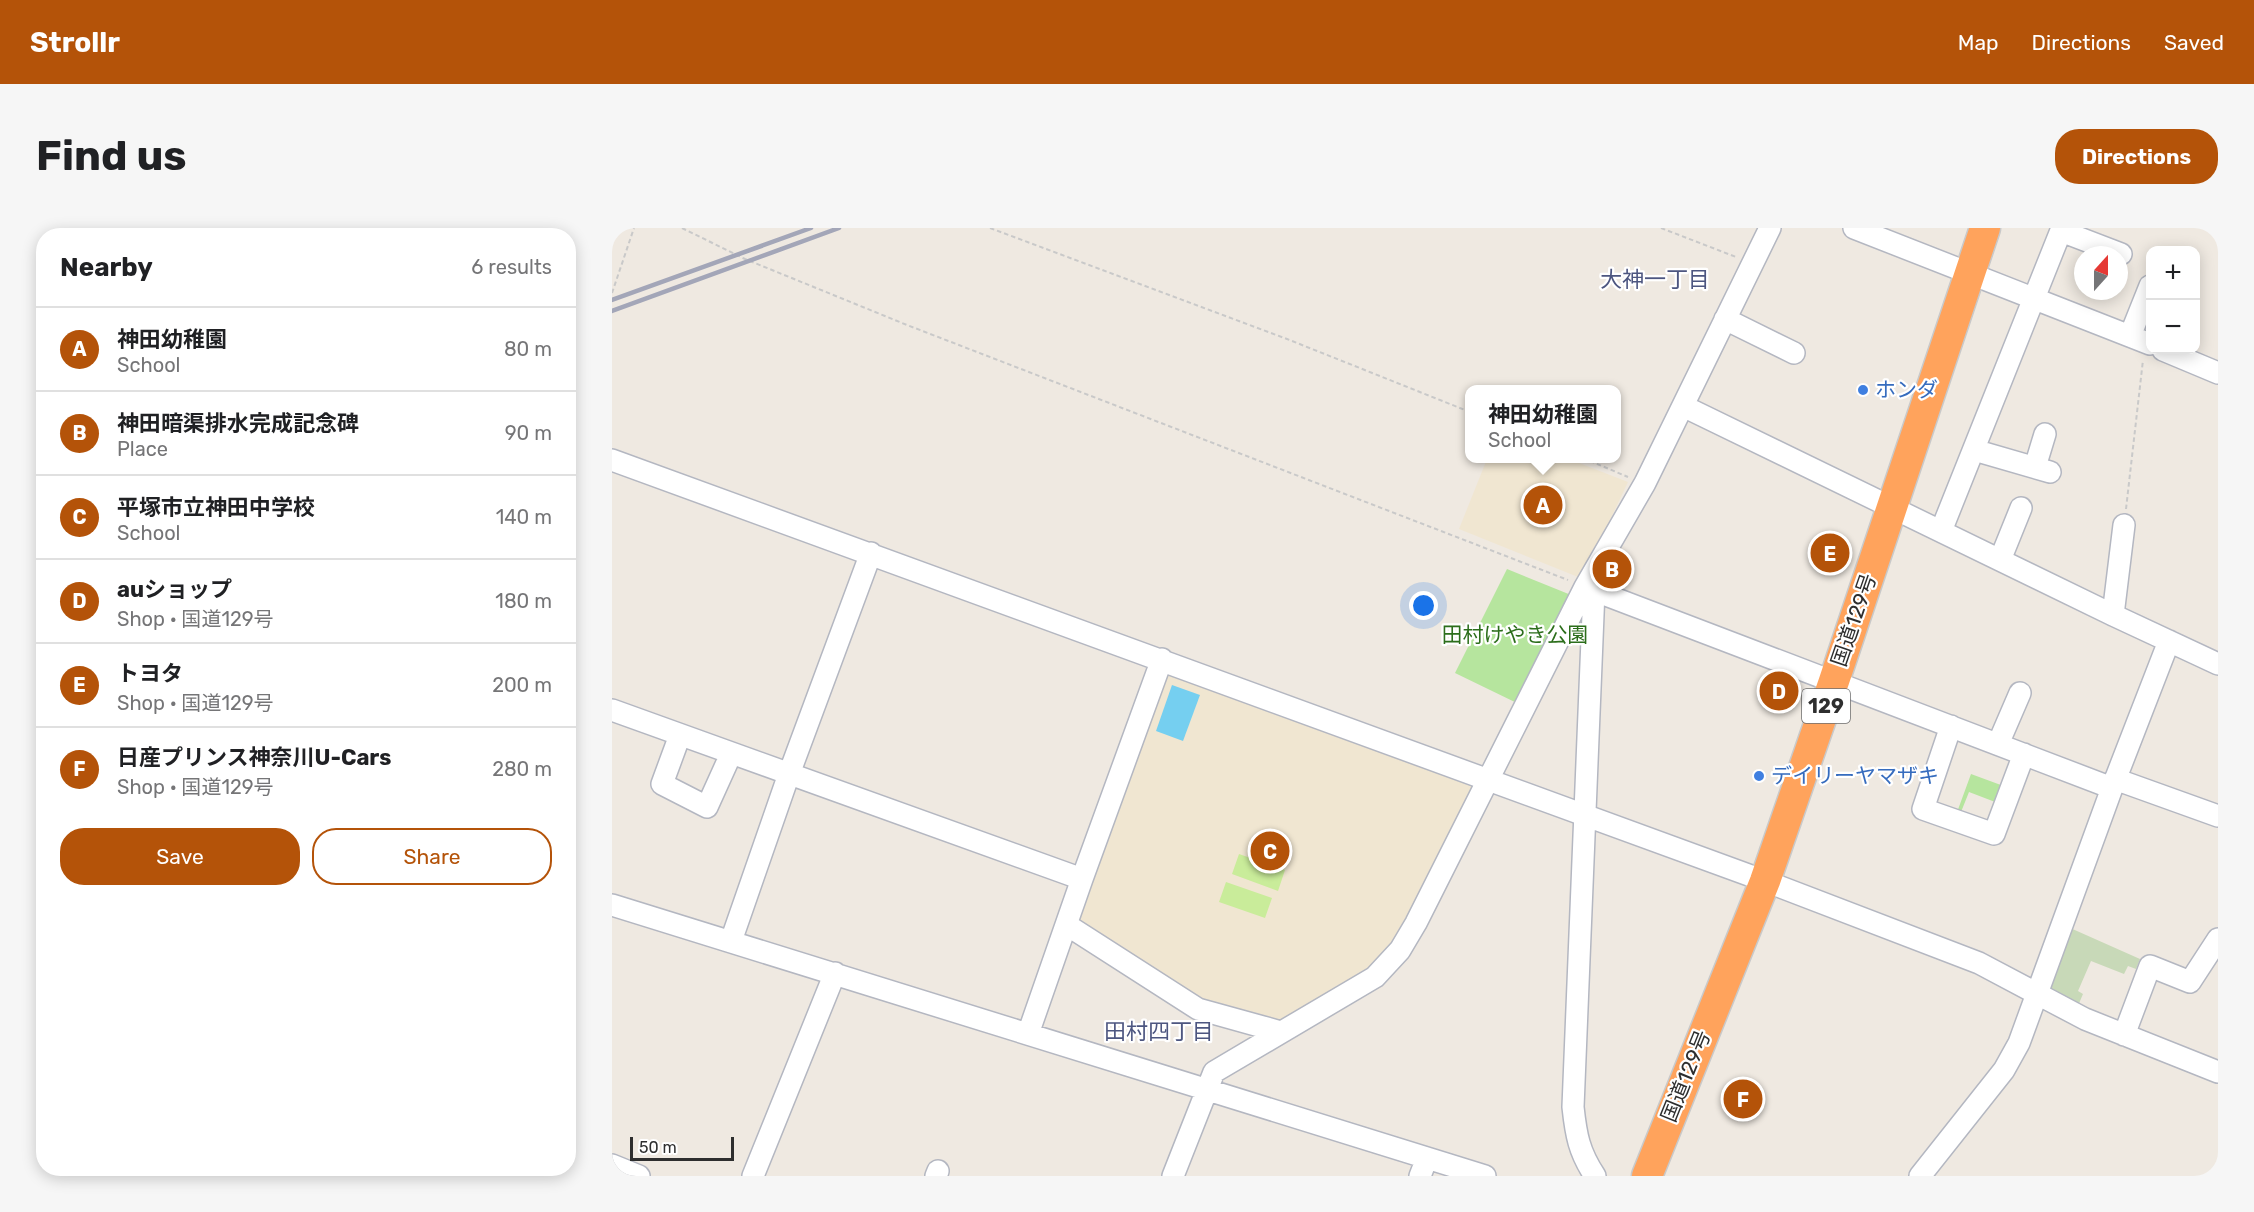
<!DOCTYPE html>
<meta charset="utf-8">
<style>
:root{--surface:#fff;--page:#f6f6f6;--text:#202124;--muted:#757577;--line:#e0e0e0;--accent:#b45309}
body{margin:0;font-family:Rubik,"Noto Sans JP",sans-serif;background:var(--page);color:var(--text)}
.controls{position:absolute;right:18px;top:18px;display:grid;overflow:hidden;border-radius:12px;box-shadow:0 3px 15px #0003}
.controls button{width:54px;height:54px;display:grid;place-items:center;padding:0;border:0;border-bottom:2px solid var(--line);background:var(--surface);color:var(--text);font:30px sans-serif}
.compass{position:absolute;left:1462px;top:18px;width:54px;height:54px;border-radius:50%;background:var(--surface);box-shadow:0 3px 15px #0003;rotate:21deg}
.scale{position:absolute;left:18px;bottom:15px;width:104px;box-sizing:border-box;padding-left:6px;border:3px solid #2e2e2e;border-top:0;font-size:16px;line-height:21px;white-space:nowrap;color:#2e2e2e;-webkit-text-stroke:4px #fff;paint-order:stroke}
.you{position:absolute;left:812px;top:378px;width:21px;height:21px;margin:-15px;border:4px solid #fff;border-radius:50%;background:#1a73e8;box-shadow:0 0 0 9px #1a73e833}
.badge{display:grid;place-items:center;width:39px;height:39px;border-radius:50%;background:var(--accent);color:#fff;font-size:20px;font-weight:700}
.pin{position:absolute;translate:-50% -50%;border:3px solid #fff;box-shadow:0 2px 6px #0006}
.popup{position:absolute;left:853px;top:157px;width:156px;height:78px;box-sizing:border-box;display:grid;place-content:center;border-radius:12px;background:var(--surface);filter:drop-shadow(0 2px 4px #0005);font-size:20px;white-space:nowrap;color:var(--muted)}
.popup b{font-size:22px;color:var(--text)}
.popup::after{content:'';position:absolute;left:50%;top:100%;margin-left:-12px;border:12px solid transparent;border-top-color:var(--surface)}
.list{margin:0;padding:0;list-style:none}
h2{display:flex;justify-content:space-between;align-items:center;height:78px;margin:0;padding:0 24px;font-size:26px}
h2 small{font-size:20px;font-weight:400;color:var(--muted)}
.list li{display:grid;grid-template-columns:39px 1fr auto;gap:18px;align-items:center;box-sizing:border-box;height:84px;padding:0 24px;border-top:2px solid var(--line)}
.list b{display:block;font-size:22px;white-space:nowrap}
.list p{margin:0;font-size:20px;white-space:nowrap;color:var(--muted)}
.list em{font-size:20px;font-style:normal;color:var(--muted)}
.actions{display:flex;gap:12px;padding:18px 24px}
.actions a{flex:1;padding:14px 0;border:2px solid var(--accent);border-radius:24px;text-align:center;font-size:21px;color:var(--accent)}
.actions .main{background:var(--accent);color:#fff}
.map{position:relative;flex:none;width:1606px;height:948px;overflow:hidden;border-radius:24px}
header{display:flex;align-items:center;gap:36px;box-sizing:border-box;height:84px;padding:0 30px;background:var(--accent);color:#fff}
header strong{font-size:28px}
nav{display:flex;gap:33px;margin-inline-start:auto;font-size:21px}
.intro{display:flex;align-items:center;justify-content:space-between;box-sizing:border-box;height:144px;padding:0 36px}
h1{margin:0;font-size:42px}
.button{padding:15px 27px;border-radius:24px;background:var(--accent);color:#fff;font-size:21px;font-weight:700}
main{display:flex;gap:36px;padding:0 36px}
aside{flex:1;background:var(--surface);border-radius:24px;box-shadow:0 3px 15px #0003}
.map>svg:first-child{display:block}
.education{fill:#f0e6d1}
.green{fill:#b6e59e}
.cemetery{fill:#c8d9b8}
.pitch{fill:#c9ec9a}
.water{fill:#75cff0}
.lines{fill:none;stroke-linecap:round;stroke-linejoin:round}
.minor-casing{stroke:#b4b7c1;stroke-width:24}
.highway-casing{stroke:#c9c9c9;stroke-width:33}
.path{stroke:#c9c9c9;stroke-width:2;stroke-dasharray:4.5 3;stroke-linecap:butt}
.minor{stroke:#fff;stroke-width:21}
.highway{stroke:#ffa35c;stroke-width:30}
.rail{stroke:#a3a6b8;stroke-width:4.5}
.shop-dot{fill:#3f7fe0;stroke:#fff;stroke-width:2}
.labels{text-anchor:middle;stroke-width:4.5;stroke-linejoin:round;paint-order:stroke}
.shield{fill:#fff;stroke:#6d6d6d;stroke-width:1.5}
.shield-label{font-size:20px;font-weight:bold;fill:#2e2e2e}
.shop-label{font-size:21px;fill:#366cbe;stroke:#fff;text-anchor:start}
.street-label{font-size:21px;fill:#2e2e2e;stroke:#fff}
.park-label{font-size:21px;fill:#2c6e1b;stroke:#fff}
.neighbourhood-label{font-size:22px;fill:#4d5680;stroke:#fff}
</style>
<header>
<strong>Strollr</strong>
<nav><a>Map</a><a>Directions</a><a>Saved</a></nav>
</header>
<div class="intro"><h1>Find us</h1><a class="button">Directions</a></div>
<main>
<aside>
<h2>Nearby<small>6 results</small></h2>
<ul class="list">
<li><span class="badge">A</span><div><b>神田幼稚園</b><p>School</p></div><em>80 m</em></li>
<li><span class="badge">B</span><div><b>神田暗渠排水完成記念碑</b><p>Place</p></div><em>90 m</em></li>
<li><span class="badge">C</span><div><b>平塚市立神田中学校</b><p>School</p></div><em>140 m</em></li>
<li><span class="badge">D</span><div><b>auショップ</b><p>Shop · 国道129号</p></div><em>180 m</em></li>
<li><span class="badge">E</span><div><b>トヨタ</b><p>Shop · 国道129号</p></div><em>200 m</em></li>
<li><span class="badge">F</span><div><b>日産プリンス神奈川U-Cars</b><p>Shop · 国道129号</p></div><em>280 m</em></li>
</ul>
<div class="actions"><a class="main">Save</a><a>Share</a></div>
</aside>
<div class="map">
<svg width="1606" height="948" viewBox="0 0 1606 948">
<rect width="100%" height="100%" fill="#efe9e1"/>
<!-- education -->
<path class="education" d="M 875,231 L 957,231 L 1016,254 L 973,345 L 966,349 L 847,301 Z
M 551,443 L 864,558 L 789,708 L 765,739 L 664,798 L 603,781 L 462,696 Z"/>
<!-- green -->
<path class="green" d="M 895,341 L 964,369 L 911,478 L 843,445 Z
M 1359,546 L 1397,560 L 1391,577 L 1357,564 L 1347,589 L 1344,587 Z"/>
<!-- cemetery -->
<path class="cemetery" d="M 1456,699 L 1528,731 L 1524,741 L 1516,738 L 1512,746 L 1479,733 L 1466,763 L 1471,766 L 1465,780 L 1436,767 Z"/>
<!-- pitch -->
<path class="pitch" d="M 627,626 L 673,642 L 666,663 L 620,646 Z
M 614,654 L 660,670 L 653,690 L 607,674 Z"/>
<!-- water -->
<path class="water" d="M 560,457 L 588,467 L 571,513 L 544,503 Z"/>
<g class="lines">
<defs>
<path id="minor" d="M 1242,0 L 1538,116
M 1449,3 L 1509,26
M 1113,91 L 1182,125
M 1518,108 L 1538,58
M 1551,122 L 1606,145
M 1071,178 L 1501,387 L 1606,436
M 1362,222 L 1438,244
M 0,232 L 1153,653 L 1367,735 L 1473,791 L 1606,844
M 1423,239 L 1433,206
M 1329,303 L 1450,0
M 1388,332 L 1409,280
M 973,359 L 1500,560
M 982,362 L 961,879 C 964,907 967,924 983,948
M 1501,387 L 1512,297
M 0,482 L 470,651
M 1339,498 L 1311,581 L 1382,606 L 1412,526
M 68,507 L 50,556 L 95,579 L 119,526
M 1386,516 L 1408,465
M 1503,551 L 1606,588
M 0,677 L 873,948
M 455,697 L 586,781 L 669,804
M 119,713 L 177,546 L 259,325
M 416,806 L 470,651 L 550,431
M 1512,807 L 1538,738 L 1578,754 L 1606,711
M 0,937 L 27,948
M 141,948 L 223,745
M 324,948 L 326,943
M 561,948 L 602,844 L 763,749 L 788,722 L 804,695 L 973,359 L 1033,255 L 1158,0
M 808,948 L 815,930
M 1308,948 L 1392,842 L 1407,815 L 1500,560 L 1557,413"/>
<path id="highway" d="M 1035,948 L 1153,653 L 1222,453 L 1373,0"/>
</defs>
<!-- minor casing -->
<use href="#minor" class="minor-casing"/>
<!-- highway casing -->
<use href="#highway" class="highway-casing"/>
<!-- path -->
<path class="path" d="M 70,0 L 133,31 L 295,97 L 956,352
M 378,0 L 675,111 L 858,184
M 1049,0 L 1124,29
M 0,65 L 22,0
M 971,230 L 1016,249
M 1514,281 L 1531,132"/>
<!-- minor -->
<use href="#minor" class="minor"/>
<!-- highway -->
<use href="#highway" class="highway"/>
<!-- rail -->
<path class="rail" d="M 0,72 L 199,0
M 0,83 L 227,0"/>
</g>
<!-- markers -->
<g class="shop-dot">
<circle cx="1251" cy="162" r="6"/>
<circle cx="1147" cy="548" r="6"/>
</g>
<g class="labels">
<!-- shield labels -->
<rect class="shield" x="1190" y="461" width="48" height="34" rx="4.5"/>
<g class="shield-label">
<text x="1214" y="485">129</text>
</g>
<!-- shop labels -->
<g class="shop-label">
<text x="1263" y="169">ホンダ</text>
<text x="1159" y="555">デイリーヤマザキ</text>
</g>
<!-- street labels -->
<g class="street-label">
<text transform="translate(1242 392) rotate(-71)" y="7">国道129号</text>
<text transform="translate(1074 848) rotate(-68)" y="7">国道129号</text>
</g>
<!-- park labels -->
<g class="park-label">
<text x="903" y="414">田村けやき公園</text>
</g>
<!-- neighbourhood labels -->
<g class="neighbourhood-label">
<text x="1043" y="59">大神一丁目</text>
<text x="547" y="811">田村四丁目</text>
</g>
</g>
</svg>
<div class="controls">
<button>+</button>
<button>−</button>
</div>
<svg class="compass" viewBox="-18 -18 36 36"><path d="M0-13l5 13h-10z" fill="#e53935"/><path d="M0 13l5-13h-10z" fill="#757577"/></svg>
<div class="scale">50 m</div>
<div class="you"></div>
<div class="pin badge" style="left:931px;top:277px">A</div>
<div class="popup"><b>神田幼稚園</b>School</div>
<div class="pin badge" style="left:1000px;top:341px">B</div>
<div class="pin badge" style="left:658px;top:623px">C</div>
<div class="pin badge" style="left:1167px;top:463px">D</div>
<div class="pin badge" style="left:1218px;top:325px">E</div>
<div class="pin badge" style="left:1131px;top:871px">F</div>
</div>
</main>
